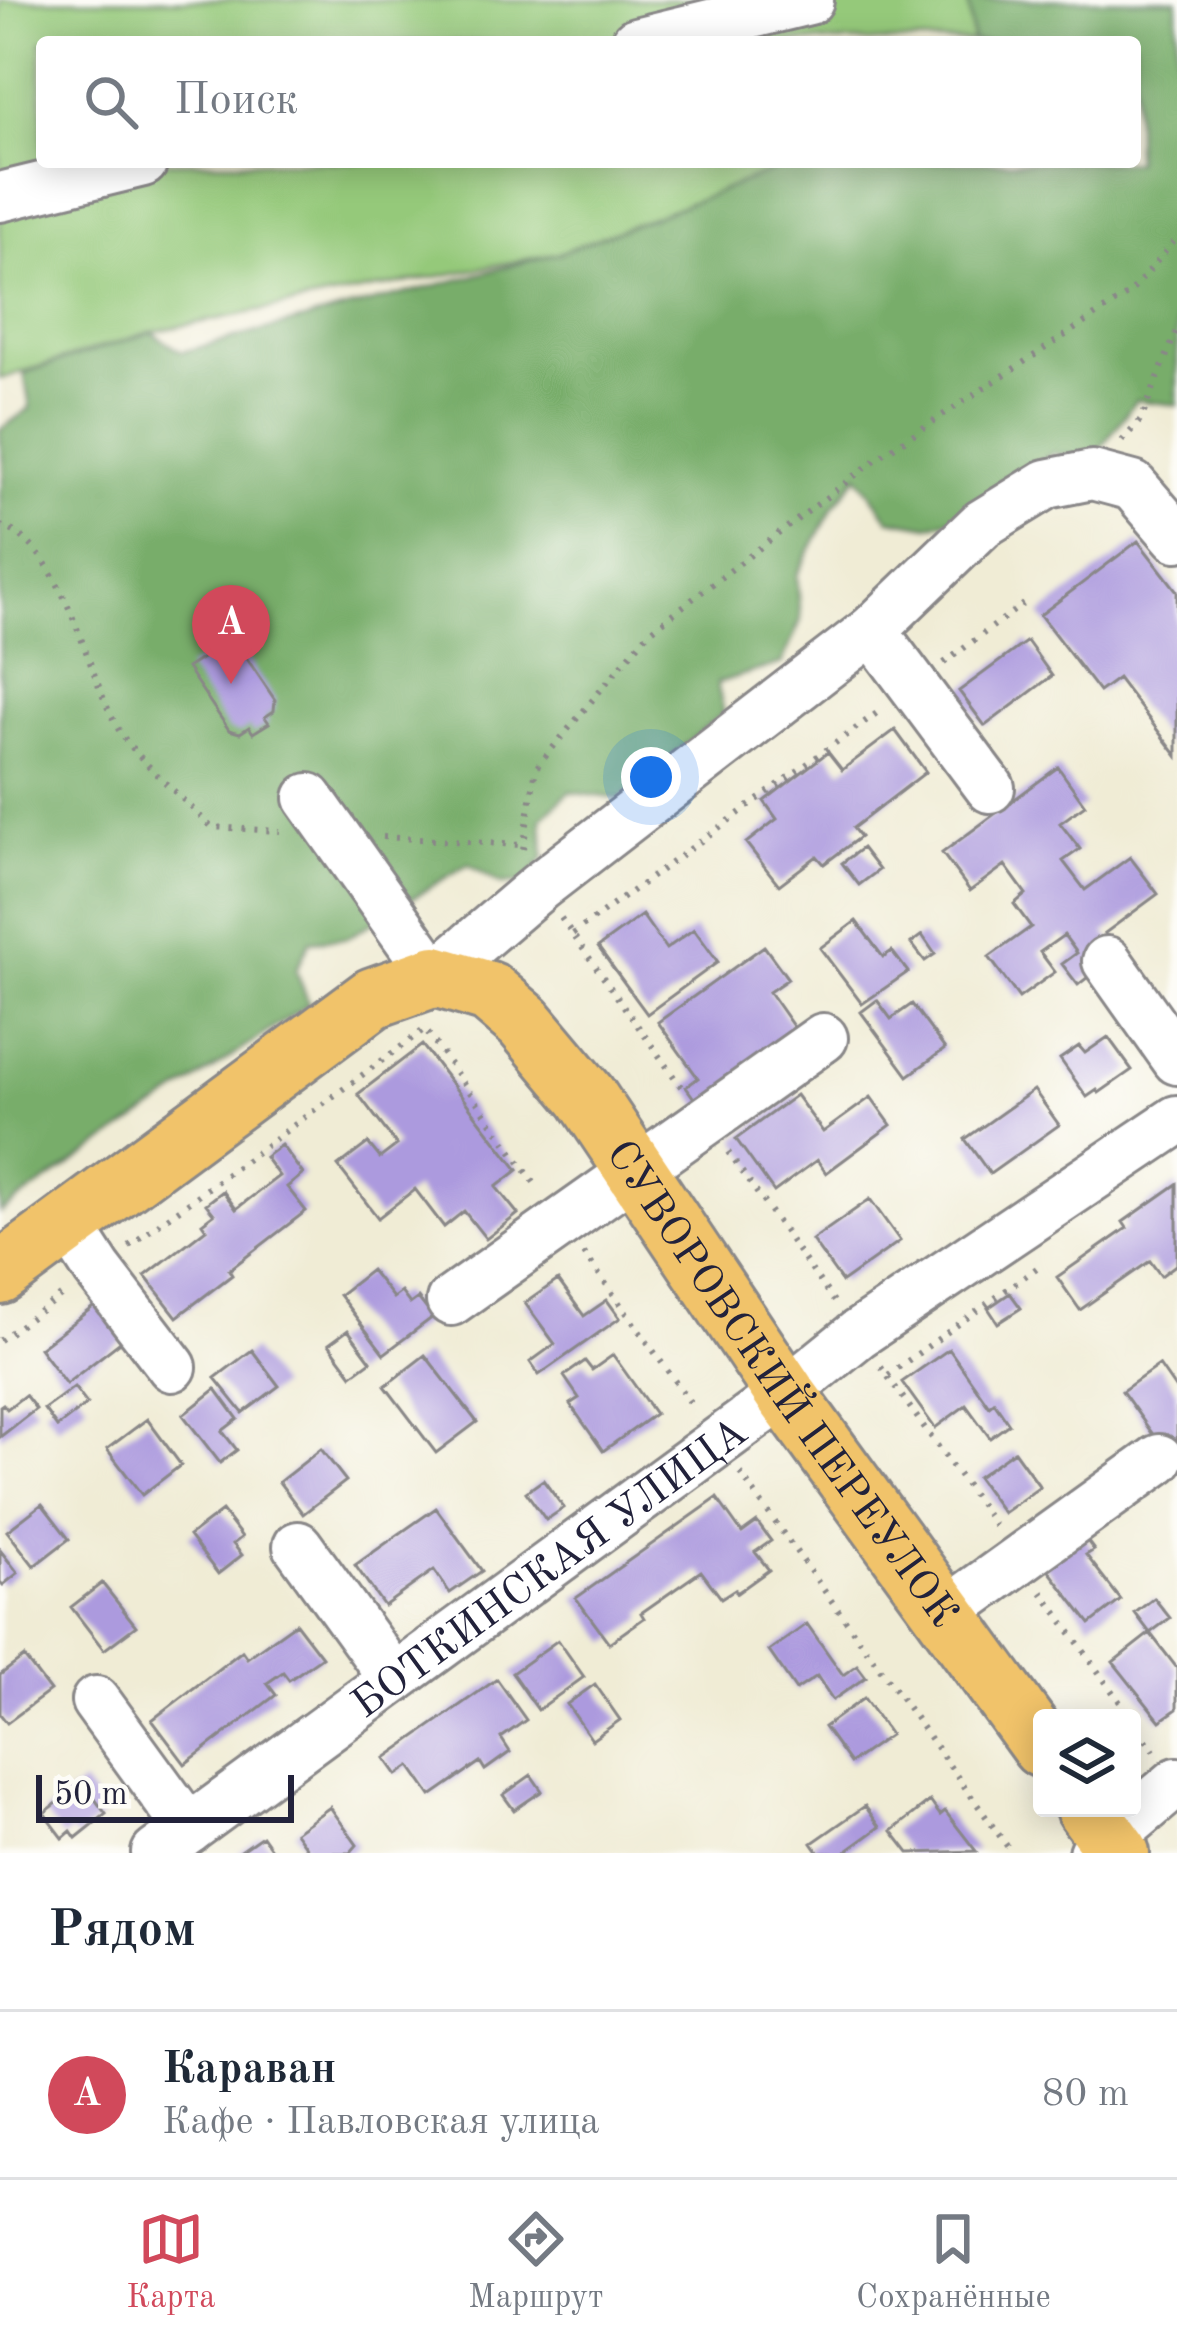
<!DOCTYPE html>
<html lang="ru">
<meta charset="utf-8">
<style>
:root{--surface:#fff;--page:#f2f2f3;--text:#1f2937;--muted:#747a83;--line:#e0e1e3;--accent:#d1495b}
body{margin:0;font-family:"Old Standard TT",serif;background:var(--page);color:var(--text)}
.controls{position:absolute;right:36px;bottom:36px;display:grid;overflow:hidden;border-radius:12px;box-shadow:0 6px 30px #0003}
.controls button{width:108px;height:108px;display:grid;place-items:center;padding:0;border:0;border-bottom:3px solid var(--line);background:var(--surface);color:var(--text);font:60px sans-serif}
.scale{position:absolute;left:36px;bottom:30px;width:258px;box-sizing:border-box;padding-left:12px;border:6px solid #22223b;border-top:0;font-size:33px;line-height:42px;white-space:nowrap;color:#22223b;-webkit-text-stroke:9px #fdfcf7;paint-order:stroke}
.you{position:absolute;left:651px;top:777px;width:42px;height:42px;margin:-30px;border:9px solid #fff;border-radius:50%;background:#1a73e8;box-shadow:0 0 0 18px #1a73e833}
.badge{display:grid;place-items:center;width:78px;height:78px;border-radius:50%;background:var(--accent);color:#fff;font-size:39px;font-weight:700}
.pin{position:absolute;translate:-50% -99px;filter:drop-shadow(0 3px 6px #0008)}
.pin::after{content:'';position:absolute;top:63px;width:42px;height:36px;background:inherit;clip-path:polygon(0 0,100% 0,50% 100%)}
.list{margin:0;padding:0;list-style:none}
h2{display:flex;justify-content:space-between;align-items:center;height:156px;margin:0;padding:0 48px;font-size:51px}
h2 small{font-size:39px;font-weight:400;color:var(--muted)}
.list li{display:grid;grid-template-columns:78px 1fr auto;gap:36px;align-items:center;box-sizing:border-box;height:168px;padding:0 48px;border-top:3px solid var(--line)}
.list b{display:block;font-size:45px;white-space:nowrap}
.list p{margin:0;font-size:39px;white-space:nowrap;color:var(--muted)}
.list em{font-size:39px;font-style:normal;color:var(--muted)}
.icon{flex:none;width:66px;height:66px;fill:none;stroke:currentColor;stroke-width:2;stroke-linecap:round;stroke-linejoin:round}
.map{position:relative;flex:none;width:1177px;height:1853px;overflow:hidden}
.search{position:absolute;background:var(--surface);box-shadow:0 6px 30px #0003;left:36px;right:36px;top:36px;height:132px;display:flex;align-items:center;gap:30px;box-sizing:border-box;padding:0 42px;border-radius:12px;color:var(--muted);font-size:45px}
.sheet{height:324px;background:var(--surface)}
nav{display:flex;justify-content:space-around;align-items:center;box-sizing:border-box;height:168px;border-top:3px solid var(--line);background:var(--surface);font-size:33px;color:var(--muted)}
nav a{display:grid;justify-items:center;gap:6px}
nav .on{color:var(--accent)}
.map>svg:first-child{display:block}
.green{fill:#95c97a;stroke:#5c765a;stroke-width:3}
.forest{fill:#78ad6a;stroke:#4d6852;stroke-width:3}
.building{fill:#ac9ade}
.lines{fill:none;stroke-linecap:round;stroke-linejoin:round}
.minor-casing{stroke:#898788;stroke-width:54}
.major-casing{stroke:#898788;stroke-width:66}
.path{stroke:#898788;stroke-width:6;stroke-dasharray:3 9;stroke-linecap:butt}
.minor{stroke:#fff;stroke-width:48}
.major{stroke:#f1c36a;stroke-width:60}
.labels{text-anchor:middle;stroke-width:12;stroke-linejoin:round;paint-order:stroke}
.street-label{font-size:42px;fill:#22223b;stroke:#fdfcf7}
</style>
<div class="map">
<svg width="1177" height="1853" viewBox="0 0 1177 1853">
<rect width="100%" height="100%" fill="#fdfcf7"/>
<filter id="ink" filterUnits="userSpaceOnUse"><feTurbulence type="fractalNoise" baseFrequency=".00833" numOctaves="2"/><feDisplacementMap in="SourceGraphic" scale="24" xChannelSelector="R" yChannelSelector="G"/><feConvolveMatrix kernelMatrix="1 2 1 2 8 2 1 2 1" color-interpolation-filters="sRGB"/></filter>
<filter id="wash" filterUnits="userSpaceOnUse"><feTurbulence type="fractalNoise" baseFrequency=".004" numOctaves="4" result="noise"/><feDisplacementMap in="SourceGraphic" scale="48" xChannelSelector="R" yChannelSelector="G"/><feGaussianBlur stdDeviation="2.7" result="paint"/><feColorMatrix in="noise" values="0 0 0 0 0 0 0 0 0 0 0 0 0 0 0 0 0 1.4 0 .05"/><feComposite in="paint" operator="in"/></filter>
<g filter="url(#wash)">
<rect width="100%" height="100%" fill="#f0ecd5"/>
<!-- green -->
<path class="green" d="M 0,0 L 1177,0 L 1177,9 L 1132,42 L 42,42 L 42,162 L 899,162 L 559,253 L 151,332 L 0,379 Z"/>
<!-- forest -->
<path class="forest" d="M 968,0 L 1177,0 L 1177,405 L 1136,400 L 1093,459 L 1052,453 L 971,513 L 929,526 L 889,519 L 858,475 L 832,509 L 797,575 L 801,620 L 782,663 L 717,683 L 724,713 L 619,799 L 569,792 L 542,818 L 544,857 L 526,883 L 501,884 L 468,864 L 347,938 L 310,941 L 296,970 L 309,1004 L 0,1213 L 0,492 C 7,474 0,450 0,430 L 30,408 L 24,373 L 151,332 L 182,352 L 559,253 L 796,162 L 1135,162 L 1135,42 L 973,42 Z"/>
<g id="blocks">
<!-- building -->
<path class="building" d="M 1138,541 L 1177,591 L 1177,756 L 1118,678 L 1099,692 L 1040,615 Z
M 233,638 L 275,700 L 274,711 L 265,717 L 269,723 L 253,733 L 249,727 L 240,733 L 229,730 L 187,668 Z
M 1027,641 L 1052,676 L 985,726 L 959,691 Z
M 895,730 L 926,772 L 853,828 L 860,837 L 824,864 L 817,856 L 779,885 L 746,843 L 777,819 L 764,801 L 828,752 L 842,770 Z
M 1058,767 L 1085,805 L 1060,823 L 1080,849 L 1063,861 L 1085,890 L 1130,857 L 1158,894 L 1105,933 L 1113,943 L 1092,974 L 1078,985 L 1062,964 L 1077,953 L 1064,935 L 1040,952 L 1055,972 L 1019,998 L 989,957 L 1031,927 L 1014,904 L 1026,894 L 1005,865 L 970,891 L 942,853 Z
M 862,848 L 879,870 L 859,885 L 842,863 Z
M 642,915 L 666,949 L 694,929 L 718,962 L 647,1014 L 598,947 Z
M 856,921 L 883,957 L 892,951 L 908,972 L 862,1004 L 820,948 Z
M 922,935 L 935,954 L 925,961 L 911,943 Z
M 764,946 L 788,979 L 769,992 L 802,1039 L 703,1111 L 686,1087 L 698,1078 L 658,1022 Z
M 877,1000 L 891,1019 L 912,1004 L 945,1049 L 908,1076 L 861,1012 Z
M 1108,1037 L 1132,1070 L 1099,1093 L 1097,1090 L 1087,1097 L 1060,1059 L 1079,1046 L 1085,1053 Z
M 422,1045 L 518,1170 L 496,1187 L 518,1214 L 486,1239 L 464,1211 L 444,1227 L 415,1189 L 378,1218 L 338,1166 L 368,1143 L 380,1158 L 397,1145 L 358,1094 Z
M 1034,1090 L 1059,1125 L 990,1174 L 965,1139 Z
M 796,1095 L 823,1132 L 871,1097 L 891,1125 L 826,1173 L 817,1160 L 774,1192 L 736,1139 Z
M 281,1145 L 303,1174 L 287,1187 L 306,1211 L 229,1270 L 232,1275 L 177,1317 L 145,1276 L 206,1229 L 202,1223 L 214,1214 L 206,1204 L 223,1191 L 236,1209 L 279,1176 L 265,1157 Z
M 1177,1184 L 1177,1264 L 1161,1276 L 1150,1261 L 1080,1310 L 1057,1277 L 1127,1228 L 1123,1222 Z
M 870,1199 L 900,1241 L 842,1282 L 812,1240 Z
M 371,1270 L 393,1298 L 401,1292 L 410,1304 L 418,1298 L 433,1317 L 384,1354 L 339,1295 Z
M 558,1280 L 584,1316 L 607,1300 L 620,1318 L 539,1375 L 530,1362 L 555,1344 L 525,1303 Z
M 1010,1293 L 1021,1308 L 998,1323 L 988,1308 Z
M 105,1298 L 132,1333 L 66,1384 L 39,1348 Z
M 348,1330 L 371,1361 L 352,1375 L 329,1344 Z
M 949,1349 L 989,1406 L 994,1402 L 1009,1424 L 990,1438 L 966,1405 L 935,1428 L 902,1382 Z
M 252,1350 L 279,1386 L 243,1413 L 215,1378 Z
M 425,1355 L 477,1422 L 436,1453 L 385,1386 Z
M 613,1355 L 655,1414 L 603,1451 L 570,1404 L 579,1398 L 564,1376 L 585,1361 L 592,1370 Z
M 1159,1365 L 1177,1391 L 1177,1468 L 1122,1391 Z
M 74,1387 L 87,1404 L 57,1427 L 44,1409 Z
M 216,1389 L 238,1419 L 222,1431 L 237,1450 L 220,1463 L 183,1415 Z
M 25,1395 L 36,1409 L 0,1437 L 0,1406 L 3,1404 L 7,1409 Z
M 147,1419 L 181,1465 L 142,1495 L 107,1449 Z
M 321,1449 L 346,1481 L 303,1514 L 279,1482 Z
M 1014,1451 L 1040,1487 L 1003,1513 L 977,1477 Z
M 543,1480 L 564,1508 L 546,1520 L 526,1492 Z
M 717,1498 L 742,1533 L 757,1522 L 771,1541 L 755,1552 L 769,1570 L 737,1593 L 735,1589 L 721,1598 L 701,1571 L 641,1613 L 644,1618 L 609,1643 L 576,1598 Z
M 42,1504 L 69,1539 L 34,1566 L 7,1531 Z
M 436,1508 L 482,1571 L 450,1593 L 434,1570 L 384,1606 L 355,1565 Z
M 222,1511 L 242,1537 L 233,1544 L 242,1555 L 218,1574 L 189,1536 Z
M 1081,1533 L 1094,1550 L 1086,1555 L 1121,1600 L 1090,1624 L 1043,1563 Z
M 0,1550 L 18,1573 L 3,1585 L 0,1582 Z
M 102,1583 L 136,1626 L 104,1650 L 71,1607 Z
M 1154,1598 L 1170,1618 L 1150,1633 L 1135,1613 Z
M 296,1623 L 322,1657 L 289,1680 L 283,1672 L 267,1683 L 276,1695 L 185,1764 L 152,1720 L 242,1651 L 247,1658 Z
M 807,1624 L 843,1675 L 857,1665 L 866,1677 L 833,1700 L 817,1676 L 796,1690 L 769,1651 Z
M 1150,1633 L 1177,1668 L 1177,1709 L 1160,1721 L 1113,1662 Z
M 558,1640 L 584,1677 L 538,1710 L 512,1673 Z
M 24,1657 L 50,1691 L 7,1723 L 0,1714 L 0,1675 Z
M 497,1679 L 526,1720 L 501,1738 L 510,1752 L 485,1770 L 480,1762 L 431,1796 L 410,1766 L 397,1775 L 385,1758 Z
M 595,1684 L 620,1720 L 592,1740 L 567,1704 Z
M 864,1698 L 890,1735 L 850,1763 L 824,1727 Z
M 531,1775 L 542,1791 L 514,1810 L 503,1795 Z
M 83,1783 L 106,1814 L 76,1838 L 71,1831 L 63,1838 L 44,1813 Z
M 930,1801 L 940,1815 L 945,1811 L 976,1851 L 909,1853 L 892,1831 Z
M 865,1806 L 880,1827 L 844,1853 L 819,1853 L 812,1843 Z
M 330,1807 L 357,1845 L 350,1853 L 310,1853 L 295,1832 Z
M 262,1836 L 274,1853 L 238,1853 Z"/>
</g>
</g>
<g filter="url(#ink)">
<use href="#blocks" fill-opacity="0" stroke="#898788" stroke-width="3"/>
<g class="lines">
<defs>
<g id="minor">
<path d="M 636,42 L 809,0"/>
<path d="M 0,197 L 143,162"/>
<path d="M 872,630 L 990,788"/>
<path d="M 309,798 L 435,976 L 539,887 L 872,630 L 982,524 L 1047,484 L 1092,475 L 1133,486 L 1177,537"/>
<path d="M 1107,961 L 1177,1060"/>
<path d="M 68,1224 L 97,1269 L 172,1367"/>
<path d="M 451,1301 L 823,1038"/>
<path d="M 298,1546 L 394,1679"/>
<path d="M 945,1613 L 1159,1459"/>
<path d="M 96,1701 L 189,1829"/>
<path id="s1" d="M 156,1853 L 785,1393 L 858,1334 L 1177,1120"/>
<path d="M 1093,1853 L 1177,1782"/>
</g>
<g id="major">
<path id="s2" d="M 0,1274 L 373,998 L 435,976 L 489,992 L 524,1022 L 586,1096 L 785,1393 L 1042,1747"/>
<path d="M 1086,1808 L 1119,1853"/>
</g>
</defs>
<!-- minor casing -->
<use href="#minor" class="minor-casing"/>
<!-- major casing -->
<use href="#major" class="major-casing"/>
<!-- path -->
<path class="path" d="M 1122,441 L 1141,420 L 1177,330
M 0,526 C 65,543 87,679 120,732 C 140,762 185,800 211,827 L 280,831
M 944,663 L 1023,604
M 383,837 L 520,845
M 523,849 L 536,768 L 648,633 L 886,452 L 1130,293 L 1177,238
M 561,918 L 682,1088
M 573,934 L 881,710
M 728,1152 L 835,1303
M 129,1246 L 425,1029 L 538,1188
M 584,1253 L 694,1408
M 0,1340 L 65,1293
M 881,1367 L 996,1527
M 888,1375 L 1038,1267
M 740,1473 L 1012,1853
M 1042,1592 L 1131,1718
M 1132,1720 L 1154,1751"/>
<!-- minor -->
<use href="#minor" class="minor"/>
<!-- major -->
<use href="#major" class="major"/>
</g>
</g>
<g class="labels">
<!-- street labels -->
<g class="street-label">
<text dy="15" stroke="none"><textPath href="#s2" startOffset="1077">СУВОРОВСКИЙ ПЕРЕУЛОК</textPath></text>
<text dy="15" stroke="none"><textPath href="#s1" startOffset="486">БОТКИНСКАЯ УЛИЦА</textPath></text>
</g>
</g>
</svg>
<div class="controls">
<button><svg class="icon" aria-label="layers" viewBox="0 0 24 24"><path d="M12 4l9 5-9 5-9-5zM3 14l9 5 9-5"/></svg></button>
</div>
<div class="scale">50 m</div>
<div class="you"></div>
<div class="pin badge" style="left:231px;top:684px">A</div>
<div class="search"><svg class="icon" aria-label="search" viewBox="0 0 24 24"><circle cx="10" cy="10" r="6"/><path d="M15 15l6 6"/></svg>Поиск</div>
</div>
<section class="sheet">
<h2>Рядом<small></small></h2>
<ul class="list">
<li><span class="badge">A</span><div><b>Караван</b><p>Кафе · Павловская улица</p></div><em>80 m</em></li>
</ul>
</section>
<nav>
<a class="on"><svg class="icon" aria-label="map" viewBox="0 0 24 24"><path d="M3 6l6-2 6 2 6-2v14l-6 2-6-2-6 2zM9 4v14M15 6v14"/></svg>Карта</a>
<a><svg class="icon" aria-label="directions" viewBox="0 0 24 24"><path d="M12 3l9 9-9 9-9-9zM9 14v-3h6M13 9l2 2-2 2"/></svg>Маршрут</a>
<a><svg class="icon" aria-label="saved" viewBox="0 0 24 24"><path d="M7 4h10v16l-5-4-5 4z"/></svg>Сохранённые</a>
</nav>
